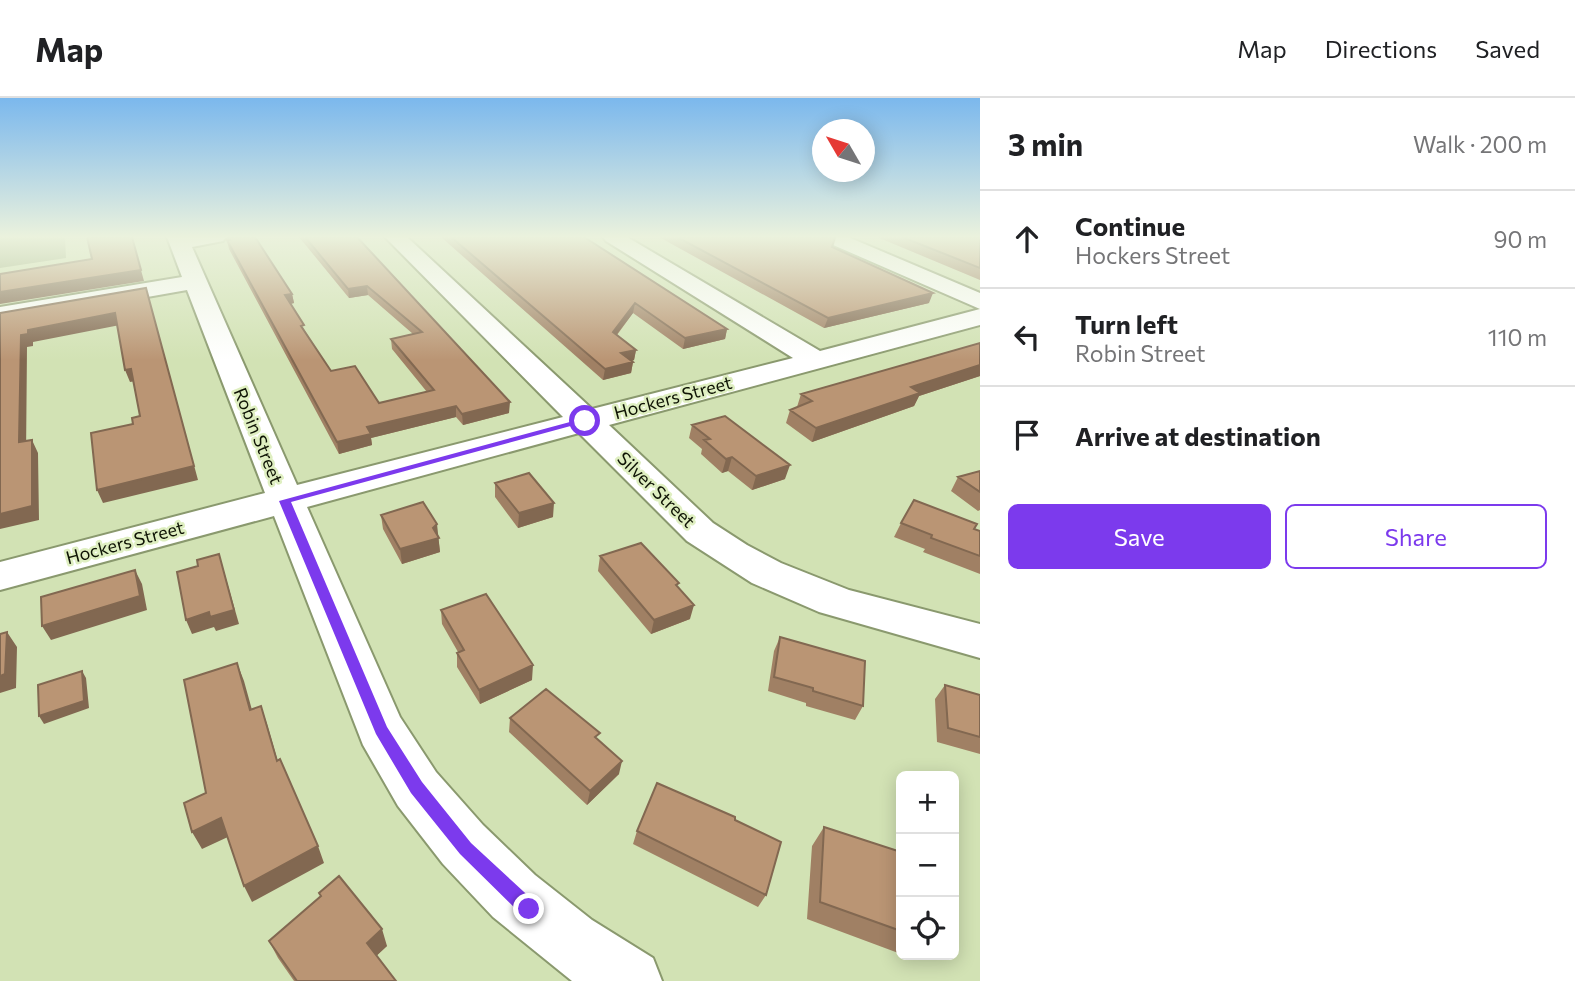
<!DOCTYPE html>
<meta charset="utf-8">
<style>
:root{--surface:#fff;--page:#f6f6f6;--text:#202124;--muted:#757577;--line:#e0e0e0;--accent:#7c3aed}
body{margin:0;font-family:Commissioner,sans-serif;background:var(--page);color:var(--text)}
.controls{position:absolute;right:21px;bottom:21px;display:grid;overflow:hidden;border-radius:10px;box-shadow:0 4px 18px #0003}
.controls button{width:63px;height:63px;display:grid;place-items:center;padding:0;border:0;border-bottom:2px solid var(--line);background:var(--surface);color:var(--text);font:35px sans-serif}
.compass{position:absolute;left:812px;top:21px;width:63px;height:63px;border-radius:50%;background:var(--surface);box-shadow:0 4px 18px #0003;rotate:309deg}
.stop{position:absolute;width:21px;height:21px;margin:-16px;border:5px solid #7c3aed;border-radius:50%;background:#fff}
.stop.end{background:#7c3aed;border-color:#fff;box-shadow:0 2px 7px #0008}
.list{margin:0;padding:0;list-style:none}
h2{display:flex;justify-content:space-between;align-items:center;height:91px;margin:0;padding:0 28px;font-size:30px}
h2 small{font-size:23px;font-weight:400;color:var(--muted)}
.list li{display:grid;grid-template-columns:46px 1fr auto;gap:21px;align-items:center;box-sizing:border-box;height:98px;padding:0 28px;border-top:2px solid var(--line)}
.list b{display:block;font-size:26px;white-space:nowrap}
.list p{margin:0;font-size:23px;white-space:nowrap;color:var(--muted)}
.list em{font-size:23px;font-style:normal;color:var(--muted)}
.actions{display:flex;gap:14px;padding:21px 28px}
.actions a{flex:1;padding:16px 0;border:2px solid var(--accent);border-radius:10px;text-align:center;font-size:24px;color:var(--accent)}
.actions .main{background:var(--accent);color:#fff}
.icon{flex:none;width:38px;height:38px;fill:none;stroke:currentColor;stroke-width:2;stroke-linecap:round;stroke-linejoin:round}
.map{position:relative;flex:none;width:980px;height:883px;overflow:hidden}
header{display:flex;align-items:center;gap:42px;box-sizing:border-box;height:98px;padding:0 35px;background:var(--surface);border-bottom:2px solid var(--line)}
header strong{font-size:33px}
nav{display:flex;gap:38px;margin-inline-start:auto;font-size:24px}
main{display:flex}
aside{flex:1;background:var(--surface)}
.map>svg:first-child{display:block}
.green{fill:#9faf82}
.lines{fill:none;stroke-linecap:round;stroke-linejoin:round}
.minor-casing{stroke:#8a996e;stroke-width:4}
.minor{fill:#fff;fill-rule:evenodd}
.wall{fill:#a08064}
.shaded-wall{fill:#826851}
.building{fill:#ba9574;stroke:#826851;stroke-width:2}
.route{fill:#7c3aed}
.labels{text-anchor:middle;stroke-width:5;stroke-linejoin:round;paint-order:stroke}
.street-label{font-size:18px;fill:#0e1304;stroke:#dfefc1}
</style>
<header>
<strong>Map</strong>
<nav><a>Map</a><a>Directions</a><a>Saved</a></nav>
</header>
<main>
<div class="map">
<svg width="980" height="883" viewBox="0 0 980 883">
<rect width="100%" height="100%" fill="#d2e2b4"/>
<!-- green -->
<path class="green" d="M 0,139 L 65,139 L 66,160 L 0,170 Z"/>
<g class="lines">
<defs>
<path id="minor" d="M 167,139 L 226,139 L 223,143 L 192,149 L 297,387 L 563,319 L 385,139 L 407,139 L 592,311 L 793,260 L 606,143 L 603,139 L 627,139 L 820,253 L 980,211 L 824,143 L 821,139 L 848,139 L 980,195 L 980,227 L 609,327 L 713,425 L 747,447 L 781,465 L 849,492 L 980,526 L 980,560 L 819,514 L 752,485 L 687,443 L 579,335 L 307,409 L 400,619 L 436,674 L 483,727 L 535,777 L 592,822 L 653,860 L 662,883 L 572,883 L 493,819 L 443,766 L 398,708 L 363,647 L 274,418 L 0,492 L 0,464 L 265,395 L 187,192 L 0,225 L 0,209 L 182,179 Z"/>
</defs>
<!-- minor casing -->
<use href="#minor" class="minor-casing"/>
<!-- minor -->
<use href="#minor" class="minor"/>
</g>
<!-- wall -->
<path class="wall" d="M 226,139 L 255,139 L 292,196 L 294,205 L 290,206 L 305,233 L 331,273 L 379,305 L 427,294 L 392,251 L 391,241 L 413,236 L 368,197 L 349,200 L 299,139 L 357,139 L 509,315 L 463,327 L 456,319 L 371,340 L 372,347 L 339,356 L 229,151 Z
M 441,139 L 584,139 L 727,231 L 725,241 L 683,251 L 633,215 L 617,237 L 636,252 L 634,262 L 632,263 L 633,264 L 631,275 L 603,282 Z
M 659,139 L 832,139 L 833,149 L 929,205 L 824,230 Z
M 877,139 L 980,139 L 980,182 Z
M 980,245 L 980,278 L 919,298 L 914,308 L 812,344 L 786,325 L 790,312 L 797,309 L 801,296 Z
M 692,327 L 785,381 L 752,392 L 728,373 L 722,375 L 701,356 L 702,351 L 689,340 Z
M 980,373 L 980,412 L 978,413 L 951,393 L 958,379 Z
M 495,385 L 553,419 L 518,430 L 495,399 Z
M 381,417 L 438,438 L 440,454 L 402,466 L 383,431 Z
M 901,425 L 974,431 L 980,433 L 980,476 L 923,454 L 925,451 L 894,439 Z
M 600,458 L 678,489 L 690,521 L 651,536 L 598,473 Z
M 441,512 L 532,582 L 480,606 L 457,569 L 457,555 L 458,554 L 442,526 Z
M 780,539 L 863,608 L 855,622 L 806,608 L 806,605 L 768,593 L 774,553 Z
M 945,587 L 980,597 L 980,656 L 937,644 L 935,601 Z
M 510,620 L 599,642 L 619,676 L 587,707 L 509,634 Z
M 824,729 L 901,754 L 901,856 L 807,821 L 812,748 Z
M 637,733 L 766,797 L 758,809 L 633,746 Z
M 319,795 L 387,848 L 376,858 L 396,883 L 294,883 L 278,860 L 269,843 L 321,799 Z"/>
<!-- shaded-wall -->
<path class="shaded-wall" d="M 132,139 L 144,183 L 0,206 L 0,194 L 141,172 Z
M 367,188 L 368,197 L 349,200 L 348,191 Z
M 146,190 L 198,382 L 103,405 L 97,392 L 194,368 Z
M 933,195 L 929,205 L 824,230 L 828,220 Z
M 292,196 L 294,205 L 286,207 L 285,197 Z
M 635,205 L 633,215 L 611,244 L 613,234 Z
M 115,215 L 120,227 L 33,244 L 33,248 L 27,249 L 26,358 L 19,344 L 21,237 L 28,232 Z
M 727,231 L 725,241 L 683,251 L 685,240 Z
M 636,252 L 634,262 L 620,266 L 621,255 Z
M 633,264 L 631,275 L 603,282 L 605,271 Z
M 980,267 L 980,278 L 919,298 L 914,308 L 812,344 L 816,330 L 911,289 Z
M 131,271 L 136,283 L 130,284 L 125,272 Z
M 510,304 L 509,315 L 463,327 L 462,316 Z
M 456,308 L 456,319 L 371,340 L 372,347 L 339,356 L 337,344 L 367,329 Z
M 32,342 L 38,355 L 39,422 L 0,431 L 0,416 Z
M 732,359 L 728,373 L 722,375 L 726,361 Z
M 790,367 L 785,381 L 752,392 L 756,378 Z
M 554,405 L 553,419 L 518,430 L 519,415 Z
M 437,426 L 440,454 L 402,466 L 400,451 Z
M 219,456 L 239,526 L 216,533 L 214,529 L 192,536 L 186,522 Z
M 135,472 L 142,486 L 147,512 L 51,542 L 42,528 Z
M 694,507 L 690,521 L 651,536 L 654,522 Z
M 7,534 L 17,549 L 16,590 L 0,595 L 0,578 Z
M 237,565 L 244,583 L 257,630 L 250,612 Z
M 533,567 L 532,582 L 480,606 L 479,592 Z
M 82,573 L 86,580 L 89,610 L 44,626 L 39,618 Z
M 261,608 L 267,626 L 283,681 L 277,663 Z
M 622,663 L 619,676 L 587,707 L 590,693 Z
M 221,720 L 230,738 L 202,751 L 192,734 Z
M 318,748 L 324,765 L 252,804 L 244,788 Z
M 382,831 L 387,848 L 372,862 L 367,845 Z"/>
<!-- building -->
<path class="building" d="M 87,139 L 132,139 L 141,172 L 0,194 L 0,176 L 92,161 Z
M 228,139 L 255,139 L 292,196 L 285,197 L 304,227 L 301,228 L 331,273 L 355,268 L 379,305 L 434,292 L 391,241 L 422,234 L 367,188 L 348,191 L 305,139 L 357,139 L 510,304 L 462,316 L 456,308 L 367,329 L 371,336 L 337,344 L 227,142 L 230,142 Z
M 451,139 L 584,139 L 727,231 L 685,240 L 635,205 L 613,234 L 636,252 L 621,255 L 633,264 L 605,271 Z
M 677,139 L 832,139 L 835,140 L 832,149 L 933,195 L 828,220 Z
M 902,139 L 980,139 L 980,170 Z
M 146,190 L 194,368 L 97,392 L 91,335 L 133,326 L 132,320 L 140,318 L 131,271 L 125,272 L 115,215 L 28,232 L 28,236 L 21,237 L 19,344 L 32,342 L 32,408 L 0,416 L 0,215 Z
M 980,245 L 980,267 L 911,289 L 920,295 L 816,330 L 790,312 L 812,303 L 801,296 Z
M 725,318 L 790,367 L 756,378 L 732,359 L 726,361 L 704,342 L 710,341 L 692,327 Z
M 980,373 L 980,394 L 958,379 Z
M 529,375 L 554,405 L 519,415 L 495,385 Z
M 914,402 L 977,426 L 974,431 L 980,433 L 980,458 L 931,440 L 932,437 L 901,425 Z
M 423,404 L 437,426 L 433,430 L 439,440 L 400,451 L 381,417 Z
M 641,445 L 679,485 L 676,487 L 694,507 L 654,522 L 600,458 Z
M 219,456 L 234,512 L 210,519 L 209,514 L 186,522 L 177,474 L 198,468 L 197,462 Z
M 135,472 L 140,498 L 42,528 L 41,499 Z
M 486,496 L 533,567 L 479,592 L 457,555 L 464,552 L 441,512 Z
M 7,534 L 5,576 L 0,578 L 0,536 Z
M 780,539 L 865,563 L 863,608 L 813,593 L 813,590 L 774,579 Z
M 237,565 L 250,612 L 261,608 L 277,663 L 280,661 L 318,748 L 244,788 L 221,720 L 192,734 L 184,705 L 206,695 L 184,582 Z
M 82,573 L 84,603 L 39,618 L 38,587 Z
M 945,587 L 980,597 L 980,639 L 948,630 Z
M 546,591 L 600,635 L 595,639 L 622,663 L 590,693 L 510,620 Z
M 657,685 L 735,719 L 735,722 L 781,744 L 766,797 L 637,733 Z
M 824,729 L 901,754 L 901,833 L 820,804 Z
M 339,778 L 382,831 L 367,845 L 396,883 L 297,883 L 269,843 L 321,798 L 319,795 Z"/>
<!-- sky -->
<linearGradient id="sky" x2="0" y2="1"><stop stop-color="#7bb8ed"/><stop offset="0.53" stop-color="#ebf2dd"/><stop offset="1" stop-color="#ebf2dd" stop-opacity="0"/></linearGradient>
<rect width="980" height="262" fill="url(#sky)"/>
<!-- route -->
<path class="route" d="M 581,321 L 589,323 L 291,404 L 387,629 L 422,684 L 471,745 L 536,805 L 538,811 L 536,818 L 529,820 L 523,818 L 460,756 L 411,695 L 376,636 L 279,403 Z"/>
<g class="labels">
<!-- street labels -->
<g class="street-label">
<text transform="translate(673 300) rotate(-15)" y="6">Hockers Street</text>
<text transform="translate(258 338) rotate(68)" y="6">Robin Street</text>
<text transform="translate(656 392) rotate(44)" y="6">Silver Street</text>
<text transform="translate(125 445) rotate(-15)" y="6">Hockers Street</text>
</g>
</g>
</svg>
<div class="controls">
<button>+</button>
<button>−</button>
<button><svg class="icon" aria-label="locate" viewBox="0 0 24 24"><circle cx="12" cy="12" r="6"/><path d="M12 2v4M12 18v4M2 12h4M18 12h4"/></svg></button>
</div>
<svg class="compass" viewBox="-18 -18 36 36"><path d="M0-13l5 13h-10z" fill="#e53935"/><path d="M0 13l5-13h-10z" fill="#757577"/></svg>
<div class="stop" style="left:585px;top:323px"></div>
<div class="stop end" style="left:529px;top:811px"></div>
</div>
<aside>
<h2>3 min<small>Walk · 200 m</small></h2>
<ul class="list">
<li><svg class="icon" aria-label="ahead" viewBox="0 0 24 24"><path d="M12 20V5M6 11l6-6 6 6"/></svg><div><b>Continue</b><p>Hockers Street</p></div><em>90 m</em></li>
<li><svg class="icon" aria-label="left" viewBox="0 0 24 24"><path d="M17 20v-9H6M10 6l-5 5 5 5"/></svg><div><b>Turn left</b><p>Robin Street</p></div><em>110 m</em></li>
<li><svg class="icon" aria-label="arrive" viewBox="0 0 24 24"><path d="M6 21V4h12l-3 4 3 4H6"/></svg><div><b>Arrive at destination</b></div></li>
</ul>
<div class="actions"><a class="main">Save</a><a>Share</a></div>
</aside>
</main>
